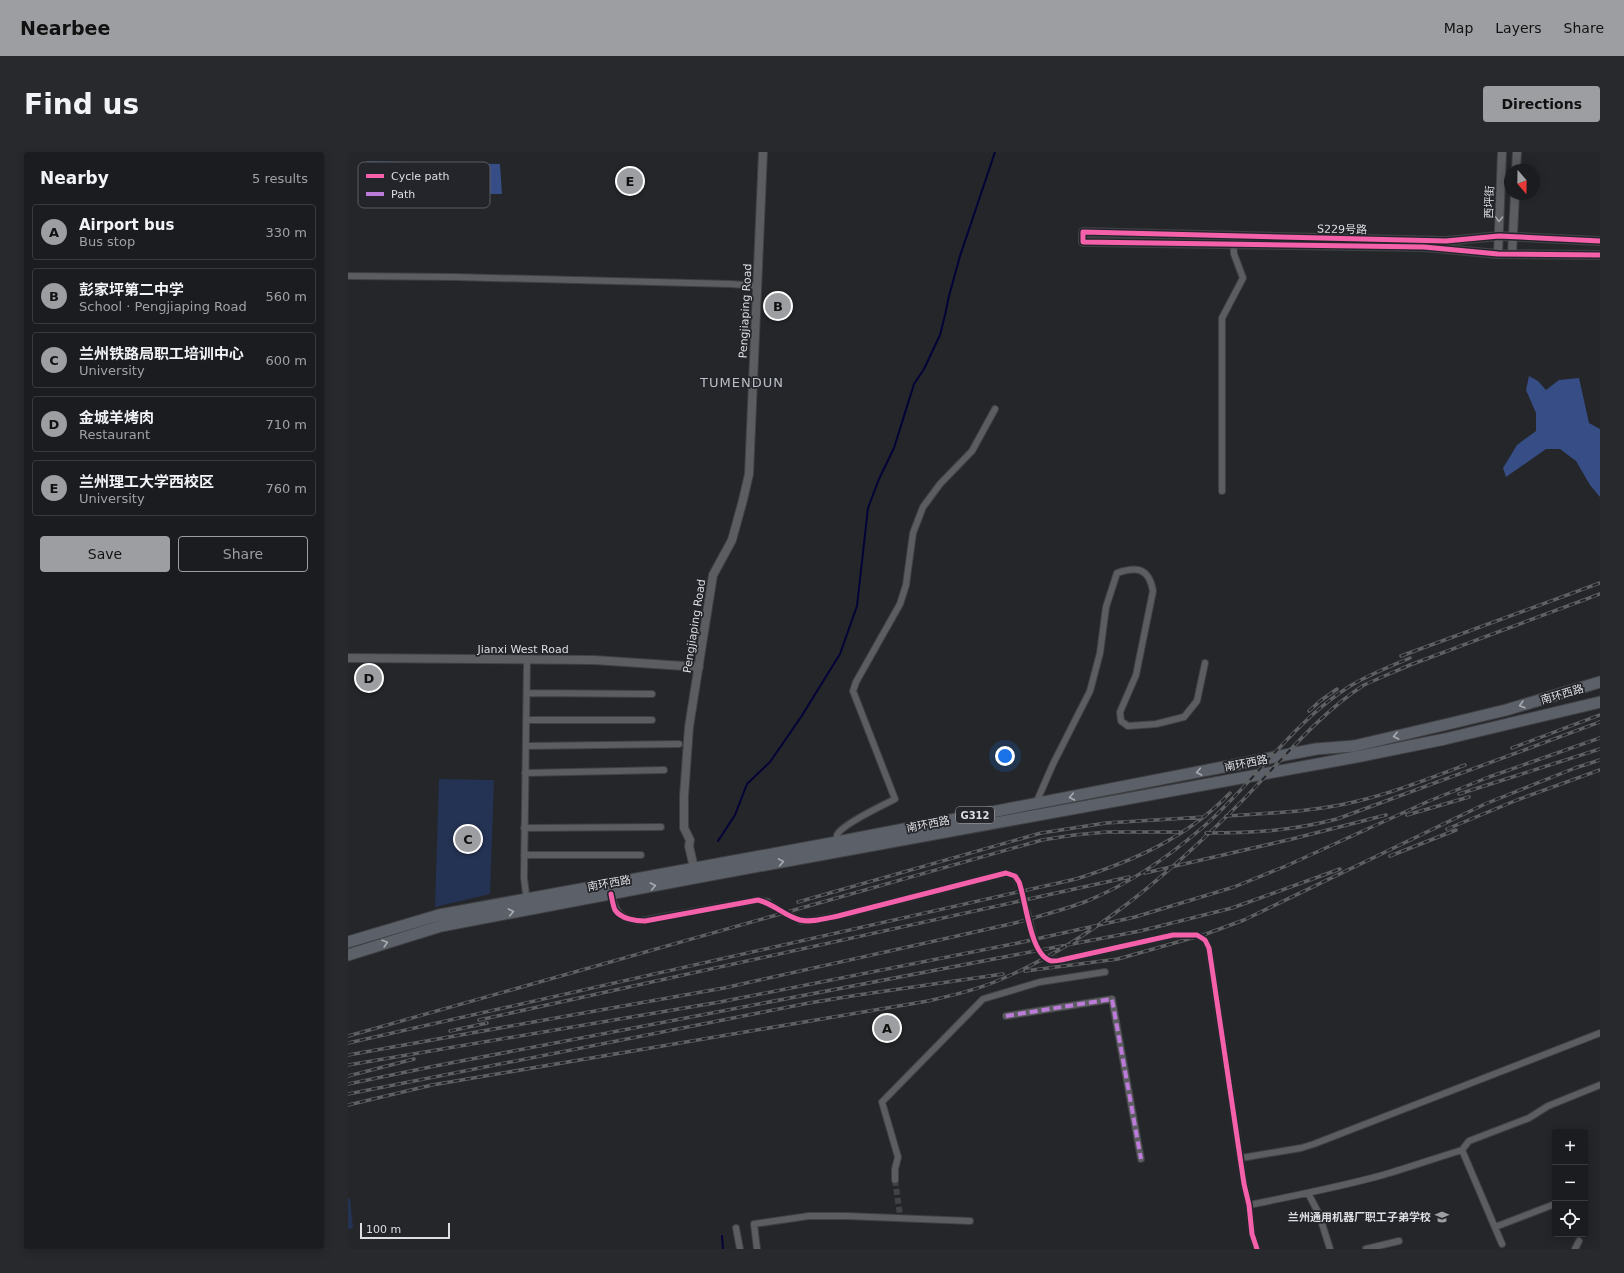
<!DOCTYPE html>
<meta charset="utf-8">
<style>
:root{--surface:#1b1c1f;--page:#28292c;--text:#f1f3f6;--muted:#a0a1a4;--line:#393a3d;--accent:#9c9ea1}
body{margin:0;font-family:"DejaVu Sans","Noto Sans SC",sans-serif;background:var(--page);color:var(--text)}
.controls{position:absolute;right:12px;bottom:12px;display:grid;overflow:hidden;border-radius:4px;box-shadow:0 2px 10px #0003}
.controls button{width:36px;height:36px;display:grid;place-items:center;padding:0;border:0;border-bottom:1px solid var(--line);background:var(--surface);color:var(--text);font:20px sans-serif}
.compass{position:absolute;left:1156px;top:12px;width:36px;height:36px;border-radius:50%;background:var(--surface);box-shadow:0 2px 10px #0003;rotate:160deg}
.scale{position:absolute;left:12px;bottom:10px;width:90px;box-sizing:border-box;padding-left:4px;border:2px solid #dddee2;border-top:0;font-size:11px;line-height:14px;white-space:nowrap;color:#dddee2;-webkit-text-stroke:3px #23252a;paint-order:stroke}
.you{position:absolute;left:657px;top:604px;width:14px;height:14px;margin:-10px;border:3px solid #fff;border-radius:50%;background:#1a73e8;box-shadow:0 0 0 6px #1a73e833}
.badge{display:grid;place-items:center;width:26px;height:26px;border-radius:50%;background:var(--accent);color:#111;font-size:13px;font-weight:700}
.pin{position:absolute;translate:-50% -50%;border:2px solid #fff;box-shadow:0 1px 4px #0006}
.list{margin:0;padding:0;list-style:none}
h2{display:flex;justify-content:space-between;align-items:center;height:52px;margin:0;padding:0 16px;font-size:17px}
h2 small{font-size:13px;font-weight:400;color:var(--muted)}
.list li{display:grid;grid-template-columns:26px 1fr auto;gap:12px;align-items:center;box-sizing:border-box;height:56px;margin:0 8px 8px;padding:0 8px;border:1px solid var(--line);border-radius:4px}
.list b{display:block;font-size:15px;white-space:nowrap}
.list p{margin:0;font-size:13px;white-space:nowrap;color:var(--muted)}
.list em{font-size:13px;font-style:normal;color:var(--muted)}
.actions{display:flex;gap:8px;padding:12px 16px}
.actions a{flex:1;padding:9px 0;border:1px solid var(--accent);border-radius:4px;text-align:center;font-size:14px;color:var(--accent)}
.actions .main{background:var(--accent);color:#111}
.icon{flex:none;width:22px;height:22px;fill:none;stroke:currentColor;stroke-width:2;stroke-linecap:round;stroke-linejoin:round}
.map{position:relative;flex:none;width:1252px;height:1097px;overflow:hidden;border-radius:4px}
header{display:flex;align-items:center;gap:24px;box-sizing:border-box;height:56px;padding:0 20px;background:var(--accent);color:#111}
header strong{font-size:19px}
nav{display:flex;gap:22px;margin-inline-start:auto;font-size:14px}
.intro{display:flex;align-items:center;justify-content:space-between;box-sizing:border-box;height:96px;padding:0 24px}
h1{margin:0;font-size:28px}
.button{padding:10px 18px;border-radius:4px;background:var(--accent);color:#111;font-size:14px;font-weight:700}
main{display:flex;gap:24px;padding:0 24px}
aside{flex:1;background:var(--surface);border-radius:4px;box-shadow:0 2px 10px #0003}
.map>svg:first-child{display:block}
.green{fill:#243253}
.forest{fill:#364d85}
.lines{fill:none;stroke-linecap:round;stroke-linejoin:round}
.stream{stroke:#040338;stroke-width:2}
.minor-tunnel{stroke:#404245;stroke-width:6;stroke-dasharray:6 3;stroke-linecap:butt}
.minor-casing{stroke:#3f4044;stroke-width:8}
.tertiary-casing{stroke:#3f4044;stroke-width:10}
.trunk-casing{stroke:#3f4044;stroke-width:13}
.minor{stroke:#5c5d60;stroke-width:6}
.tertiary{stroke:#5c5d60;stroke-width:8}
.trunk{stroke:#5c6068;stroke-width:11}
.rail-casing{stroke:#5e6062;stroke-width:3.5}
.rail{stroke:#23252a;stroke-width:2;stroke-dasharray:6;stroke-linecap:butt}
.quiet{stroke:#bd7bd9;stroke-width:4;stroke-dasharray:8 4;stroke-linecap:butt}
.cycleway-casing{stroke:#23252a;stroke-width:8}
.cycleway{stroke:#f560ab;stroke-width:5}
.oneway{stroke:#a3a4a8}
.oneway2{stroke:#a9acb1}
.labels{text-anchor:middle;stroke-width:3.5;stroke-linejoin:round;paint-order:stroke}
.shield{fill:#23252a;stroke:#a5a6ab;stroke-width:1}
.shield-label{font-size:10px;font-weight:bold;fill:#dddee2}
.street-label{font-size:11px;fill:#dddee2;stroke:#23252a}
.poi-label{font-size:11px;font-weight:bold;fill:#dddee2;stroke:#23252a;text-anchor:end}
.quarter-label{font-size:13px;letter-spacing:1px;fill:#bbbec5;stroke:#23252a}
.key{fill:#23252a;stroke:#5b5c61;stroke-width:1}
.key-label{font-size:11px;fill:#dddee2}
</style>
<header>
<strong>Nearbee</strong>
<nav><a>Map</a><a>Layers</a><a>Share</a></nav>
</header>
<div class="intro"><h1>Find us</h1><a class="button">Directions</a></div>
<main>
<aside>
<h2>Nearby<small>5 results</small></h2>
<ul class="list">
<li><span class="badge">A</span><div><b>Airport bus</b><p>Bus stop</p></div><em>330 m</em></li>
<li><span class="badge">B</span><div><b>彭家坪第二中学</b><p>School · Pengjiaping Road</p></div><em>560 m</em></li>
<li><span class="badge">C</span><div><b>兰州铁路局职工培训中心</b><p>University</p></div><em>600 m</em></li>
<li><span class="badge">D</span><div><b>金城羊烤肉</b><p>Restaurant</p></div><em>710 m</em></li>
<li><span class="badge">E</span><div><b>兰州理工大学西校区</b><p>University</p></div><em>760 m</em></li>
</ul>
<div class="actions"><a class="main">Save</a><a>Share</a></div>
</aside>
<div class="map">
<svg width="1252" height="1097" viewBox="0 0 1252 1097">
<rect width="100%" height="100%" fill="#242629"/>
<!-- green -->
<path class="green" d="M 91,627 L 146,628 L 142,742 L 87,755 Z
M 2,1046 L 5,1076 L 0,1077 L 0,1047 Z"/>
<!-- forest -->
<path class="forest" d="M 19,9 L 152,12 L 154,42 L 18,42 Z
M 1181,224 L 1190,229 L 1198,238 L 1211,228 L 1231,226 L 1241,271 L 1252,277 L 1252,345 L 1242,333 L 1228,309 L 1212,297 L 1198,297 L 1158,325 L 1155,316 L 1169,293 L 1188,279 L 1188,261 L 1178,238 Z"/>
<g class="lines">
<!-- stream -->
<path class="stream" d="M 370,689 L 387,663 L 399,632 L 422,610 L 453,565 L 492,502 L 509,454 L 520,356 L 531,327 L 546,296 L 566,232 L 576,217 L 592,183 L 597,163 L 601,144 L 612,104 L 647,0
M 374,1084 L 375,1097"/>
<!-- minor-tunnel -->
<path class="minor-tunnel" d="M 672,733 L 679,759
M 420,750 L 441,763
M 686,788 L 693,802 L 702,809
M 547,1028 L 552,1063"/>
<defs>
<path id="minor" d="M 0,124 L 107,125 L 383,132 L 409,134
M 874,339 L 874,166 L 895,126 L 886,102 L 885,89
M 179,508 L 176,726 L 179,750
M 179,541 L 304,542
M 178,568 L 304,568
M 178,594 L 331,592
M 177,621 L 316,618
M 688,651 L 705,612 L 742,539 L 752,501 L 758,455 L 769,421 C 789,414 801,416 805,439 L 788,523 L 772,560 L 773,569 L 780,574 L 808,572 L 836,565 L 849,549 L 857,511
M 176,676 L 313,675
M 489,690 C 489,689 489,684 489,683 C 493,673 535,653 547,647 L 505,539 L 508,530 L 552,452 L 558,433 L 565,381 L 575,355 L 592,332 L 624,299 L 647,257
M 176,703 L 293,703
M 263,742 C 268,761 272,767 292,769 L 410,748 L 420,750
M 679,759 L 686,788
M 441,763 L 453,769 L 467,768 L 490,764 L 658,721 L 667,724 L 672,733
M 702,809 L 713,808 L 825,783 L 849,783 L 857,788 L 861,796 L 896,1032 L 901,1053 L 904,1082 L 909,1097
M 658,864 L 764,847 L 793,1007
M 1114,998 L 1121,989 L 1181,966 L 1200,954 L 1252,933
M 893,1006 L 953,996 L 966,992 L 1252,881
M 547,1028 L 547,1017 L 550,1005 L 534,950 L 635,847 L 692,830 L 757,820
M 960,1041 L 971,1062 L 982,1097
M 901,1053 C 946,1044 991,1035 1035,1023 C 1062,1015 1088,1006 1114,998 L 1154,1092
M 1147,1075 L 1207,1052
M 388,1076 L 392,1097
M 409,1097 L 406,1072 L 461,1064 L 498,1064 L 622,1069
M 1018,1097 L 1051,1089
M 1227,1097 L 1231,1089"/>
<path id="tertiary" d="M 1168,18 L 1169,0
M 1252,89 L 1151,84 L 1098,89 L 735,80 L 735,90 L 1076,95 L 1150,102 L 1252,103
M 1150,102 L 1154,0
M 1164,102 L 1167,42
M 0,506 L 246,508 L 351,515
M 346,716 L 341,694 L 342,688 L 336,676 L 336,644 L 341,575 L 365,423 L 384,388 L 395,348 L 401,322 L 415,0"/>
<path id="trunk" d="M 0,790 L 91,763 L 489,690 L 968,597 L 1006,594 L 1100,572 L 1158,558 L 1252,530
M 0,803 L 93,774 L 346,726 L 1008,605 L 1097,587 L 1252,550"/>
</defs>
<!-- minor casing -->
<use href="#minor" class="minor-casing"/>
<!-- tertiary casing -->
<use href="#tertiary" class="tertiary-casing"/>
<!-- trunk casing -->
<use href="#trunk" class="trunk-casing"/>
<!-- minor -->
<use href="#minor" class="minor"/>
<!-- tertiary -->
<use href="#tertiary" class="tertiary"/>
<!-- trunk -->
<use href="#trunk" class="trunk"/>
<defs>
<path id="rail" d="M 1053,504 L 1252,431
M 961,559 L 972,549 L 989,537
M 1164,596 L 1252,563
M 1111,642 L 1252,597
M 1059,663 L 1121,645
M 878,664 C 920,661 964,660 1006,650 C 1044,641 1080,627 1117,613
M 1099,677 L 1169,648 L 1252,618
M 858,681 C 906,681 942,679 989,667 L 1252,570
M 1042,704 L 1108,678
M 797,721 L 944,687 L 1038,663
M 450,750 L 693,681 L 758,671 L 856,665
M 677,819 L 770,807 L 858,782 L 896,768 L 1137,652 L 1227,616 L 1252,608
M 131,868 L 781,725
M 102,879 L 139,871
M 0,884 L 694,688 L 726,683 L 759,680 L 834,680
M 0,891 L 728,727 C 785,709 839,686 882,641
M 0,903 L 376,836 L 667,771 C 691,764 716,758 739,749 C 781,732 819,706 854,676 C 905,632 942,573 999,536 C 1017,524 1043,514 1062,506
M 0,913 L 372,850 L 670,791 L 787,765 L 886,735 L 938,714 L 1081,649 L 1141,625 L 1252,586
M 0,924 L 66,907
M 0,932 L 87,914 L 792,779 L 884,756 L 992,717
M 0,942 L 461,851 L 510,843 L 655,822
M 0,953 L 84,933 L 580,849 C 606,843 632,837 656,826 C 746,787 822,721 891,652 C 930,613 969,563 1016,533 C 1022,530 1028,528 1034,525 C 1054,516 1074,508 1094,501 C 1146,481 1199,462 1252,442"/>
</defs>
<!-- rail casing -->
<use href="#rail" class="rail-casing"/>
<!-- rail -->
<use href="#rail" class="rail"/>
<!-- quiet -->
<path class="quiet" d="M 658,864 L 764,847 L 793,1007"/>
<defs>
<path id="cycleway" d="M 1252,89 L 1151,84 L 1098,89 L 735,80 L 735,90 L 1076,95 L 1150,102 L 1252,103
M 263,742 C 264,747 265,754 267,758 C 273,767 288,769 297,769 L 410,748 C 426,752 437,764 452,768 C 464,771 479,766 490,764 L 658,721 L 667,724 L 671,730 C 678,748 682,805 704,809 C 707,809 710,809 713,808 L 825,783 L 849,783 L 857,788 L 861,796 L 896,1032 L 901,1053 L 904,1082 L 909,1097"/>
</defs>
<!-- cycleway casing -->
<use href="#cycleway" class="cycleway-casing"/>
<!-- cycleway -->
<use href="#cycleway" class="cycleway"/>
</g>
<!-- one-way arrows -->
<defs><path id="oneway-chevron" d="M-2-3.5L2.5 0L-2 3.5" fill="none" stroke-width="1.6" stroke-linecap="round" stroke-linejoin="round"/></defs>
<use class="oneway" href="#oneway-chevron" transform="translate(1151 67) rotate(92)"/>
<g class="oneway2">
<use href="#oneway-chevron" transform="translate(1174 553) rotate(164)"/>
<use href="#oneway-chevron" transform="translate(1048 584) rotate(167)"/>
<use href="#oneway-chevron" transform="translate(851 620) rotate(169)"/>
<use href="#oneway-chevron" transform="translate(724 645) rotate(169)"/>
<use href="#oneway-chevron" transform="translate(433 710) rotate(-10)"/>
<use href="#oneway-chevron" transform="translate(305 734) rotate(-11)"/>
<use href="#oneway-chevron" transform="translate(163 760) rotate(-11)"/>
<use href="#oneway-chevron" transform="translate(37 791) rotate(-17)"/>
</g>
<!-- icons -->
<defs>
<symbol id="school-bare" viewBox="-9 -9 18 18"><path d="M0-5L7-2L0 1L-7-2ZM-4 1L0 2.5L4 1V4Q0 6-4 4Z" fill="#9c9ea1" stroke="#23252a" stroke-width="2.5" paint-order="stroke"/></symbol>
</defs>
<g fill-rule="evenodd">
<use href="#school-bare" x="1084" y="1055" width="20" height="20"/>
</g>
<g class="labels">
<!-- shield labels -->
<rect class="shield" x="608" y="655" width="38" height="16" rx="3"/>
<g class="shield-label">
<text x="627" y="667">G312</text>
</g>
<!-- street labels -->
<g class="street-label">
<text transform="translate(1141 50) rotate(-88)" y="4">西坪街</text>
<text transform="translate(994 77) rotate(1)" y="4">S229号路</text>
<text transform="translate(397 159) rotate(-87)" y="4">Pengjiaping Road</text>
<text transform="translate(346 474) rotate(-81)" y="4">Pengjiaping Road</text>
<text x="175" y="501">Jianxi West Road</text>
<text transform="translate(1214 542) rotate(-16)" y="4">南环西路</text>
<text transform="translate(898 611) rotate(-11)" y="4">南环西路</text>
<text transform="translate(580 672) rotate(-11)" y="4">南环西路</text>
<text transform="translate(261 731) rotate(-10)" y="4">南环西路</text>
</g>
<!-- poi labels -->
<g class="poi-label">
<text x="1083" y="1069">兰州通用机器厂职工子弟学校</text>
</g>
<!-- quarter labels -->
<g class="quarter-label">
<text x="394" y="235">TUMENDUN</text>
</g>
</g>
<!-- legend -->
<rect x="10" y="10" width="132" height="46" rx="6" class="key"/>
<rect x="18" y="22" width="18" height="4" fill="#f560ab"/>
<rect x="18" y="40" width="18" height="4" fill="#bd7bd9"/>
<g class="key-label">
<text x="43" y="28">Cycle path</text>
<text x="43" y="46">Path</text>
</g>
</svg>
<div class="controls">
<button>+</button>
<button>−</button>
<button><svg class="icon" aria-label="locate" viewBox="0 0 24 24"><circle cx="12" cy="12" r="6"/><path d="M12 2v4M12 18v4M2 12h4M18 12h4"/></svg></button>
</div>
<svg class="compass" viewBox="-18 -18 36 36"><path d="M0-13l5 13h-10z" fill="#e53935"/><path d="M0 13l5-13h-10z" fill="#a0a1a4"/></svg>
<div class="scale">100 m</div>
<div class="you"></div>
<div class="pin badge" style="left:539px;top:876px">A</div>
<div class="pin badge" style="left:430px;top:154px">B</div>
<div class="pin badge" style="left:120px;top:687px">C</div>
<div class="pin badge" style="left:21px;top:526px">D</div>
<div class="pin badge" style="left:282px;top:29px">E</div>
</div>
</main>
